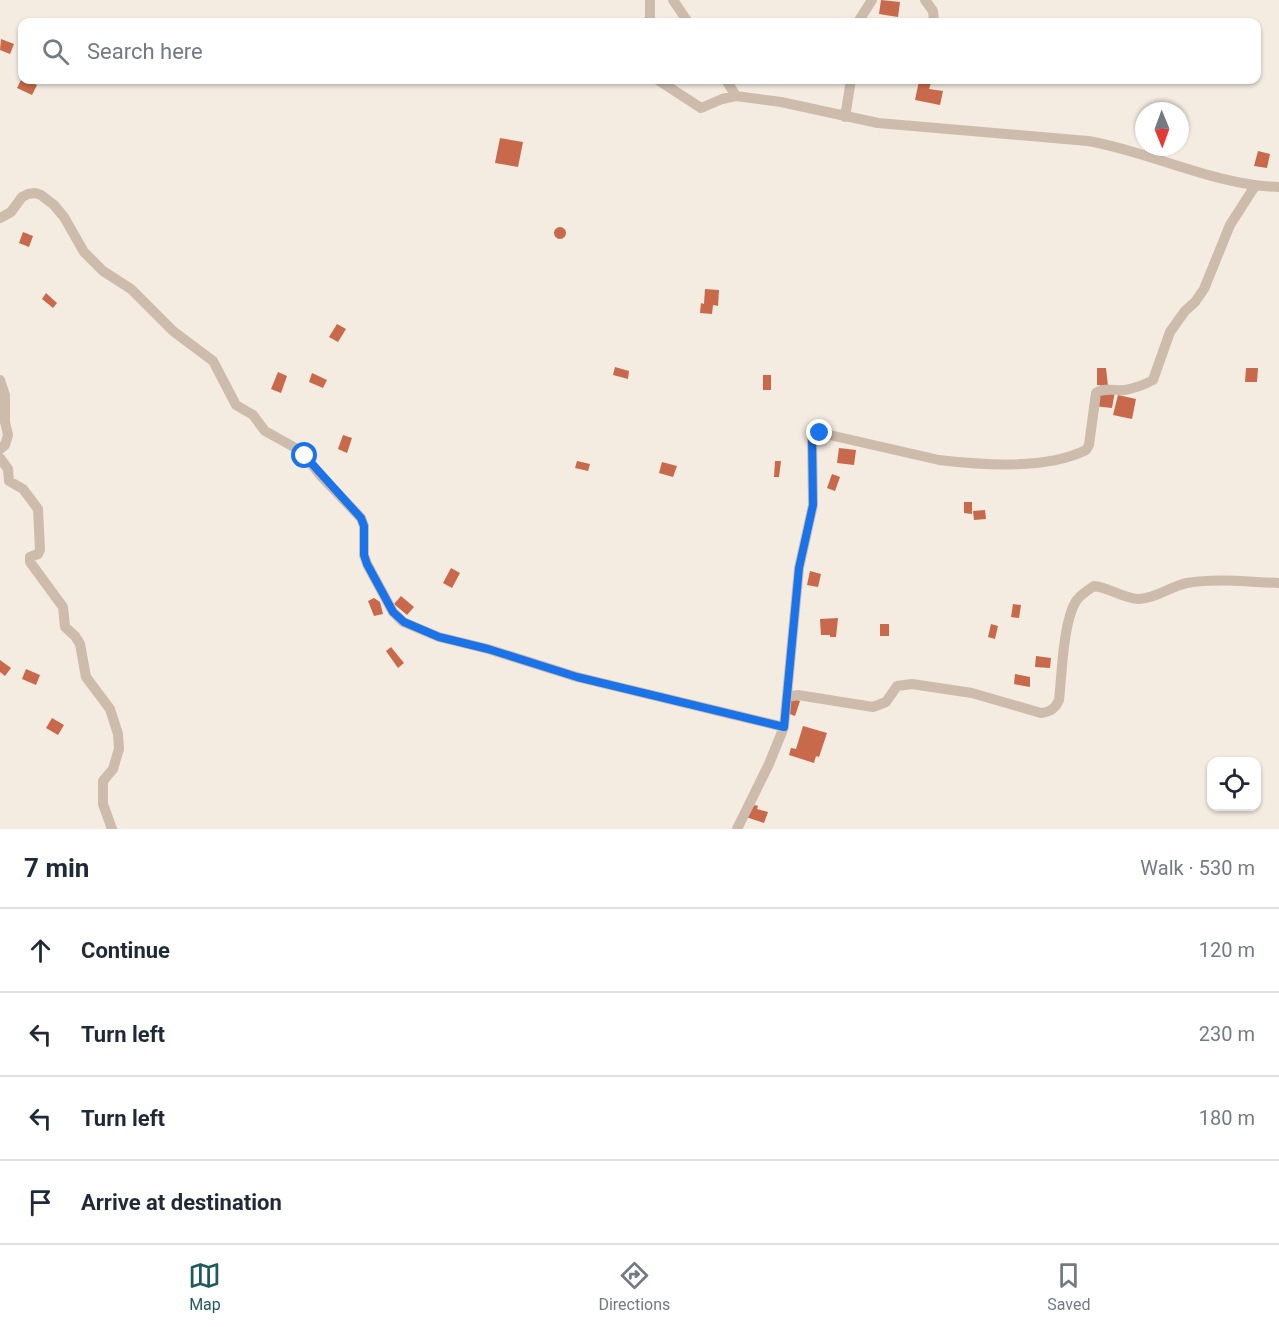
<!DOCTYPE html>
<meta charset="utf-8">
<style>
:root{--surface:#fff;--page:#f6f6f7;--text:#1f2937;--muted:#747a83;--line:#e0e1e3;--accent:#1f5a5e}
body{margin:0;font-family:Roboto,sans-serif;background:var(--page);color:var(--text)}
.controls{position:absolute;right:18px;bottom:18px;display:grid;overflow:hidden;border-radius:12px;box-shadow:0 2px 4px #0004}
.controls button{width:54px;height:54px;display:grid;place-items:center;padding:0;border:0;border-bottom:2px solid var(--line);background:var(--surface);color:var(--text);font:30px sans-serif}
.compass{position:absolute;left:1135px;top:102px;width:54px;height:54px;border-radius:50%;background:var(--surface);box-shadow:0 2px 4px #0004;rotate:179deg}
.stop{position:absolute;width:18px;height:18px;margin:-14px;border:4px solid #1a73e8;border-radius:50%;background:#fff}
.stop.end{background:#1a73e8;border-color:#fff;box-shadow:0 2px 6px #0008}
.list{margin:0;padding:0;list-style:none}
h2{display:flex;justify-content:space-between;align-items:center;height:78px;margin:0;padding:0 24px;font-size:26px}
h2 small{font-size:20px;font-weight:400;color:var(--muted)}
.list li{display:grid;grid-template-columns:39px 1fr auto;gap:18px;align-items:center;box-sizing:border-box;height:84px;padding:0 24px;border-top:2px solid var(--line)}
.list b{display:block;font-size:22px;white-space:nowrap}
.list em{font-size:20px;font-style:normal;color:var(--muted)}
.icon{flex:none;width:33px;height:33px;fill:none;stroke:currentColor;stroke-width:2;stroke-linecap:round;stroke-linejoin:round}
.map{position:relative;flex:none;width:1279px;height:829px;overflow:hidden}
.search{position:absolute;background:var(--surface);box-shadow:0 2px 4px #0004;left:18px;right:18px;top:18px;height:66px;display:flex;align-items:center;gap:15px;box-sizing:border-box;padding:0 21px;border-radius:12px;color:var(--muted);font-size:22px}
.sheet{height:414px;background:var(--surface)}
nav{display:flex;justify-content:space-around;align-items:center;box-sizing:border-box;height:84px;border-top:2px solid var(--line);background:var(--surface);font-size:16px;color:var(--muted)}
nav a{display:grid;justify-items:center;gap:3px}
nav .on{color:var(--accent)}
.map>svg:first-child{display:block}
.building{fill:#c8694b}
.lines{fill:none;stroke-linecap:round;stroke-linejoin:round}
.minor{stroke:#cdbbac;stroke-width:10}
.route{stroke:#1a73e8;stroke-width:8}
</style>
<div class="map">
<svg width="1279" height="829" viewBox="0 0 1279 829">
<rect width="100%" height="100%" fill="#f4ebe1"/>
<!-- building -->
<path class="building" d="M 881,0 L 900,2 L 898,17 L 879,14 Z
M 1,39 L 14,44 L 10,54 L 0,50 Z
M 21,80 L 26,80 L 37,85 L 32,95 L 17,88 Z
M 919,81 L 931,83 L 929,89 L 943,91 L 940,105 L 915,100 Z
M 500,138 L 523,142 L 518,167 L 495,163 Z
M 1258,151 L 1270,154 L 1267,168 L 1254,166 Z
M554 233a6 6 0 1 1 12 0a6 6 0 1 1-12 0Z
M 23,232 L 33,236 L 29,247 L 19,243 Z
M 705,289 L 719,290 L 718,306 L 713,305 L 712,314 L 700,313 L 701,303 L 704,304 Z
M 46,293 L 57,303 L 53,308 L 42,299 Z
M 337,324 L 346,329 L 338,342 L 329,337 Z
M 615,367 L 629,371 L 628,379 L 613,375 Z
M 1097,368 L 1106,368 L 1108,386 L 1097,385 Z
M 1246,368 L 1258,368 L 1257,382 L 1245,382 Z
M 278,372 L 287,376 L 281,393 L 271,389 Z
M 312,373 L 327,380 L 323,388 L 309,382 Z
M 763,375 L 771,375 L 771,390 L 763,390 Z
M 1097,389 L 1115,391 L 1112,408 L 1094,406 Z
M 1118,395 L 1136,399 L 1132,419 L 1113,415 Z
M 343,435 L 352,438 L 347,453 L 338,449 Z
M 839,448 L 856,450 L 854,465 L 837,463 Z
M 577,461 L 590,464 L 588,471 L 575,468 Z
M 775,461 L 781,461 L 779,477 L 774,477 Z
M 662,462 L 677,466 L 673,477 L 659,473 Z
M 832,474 L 840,477 L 835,491 L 827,488 Z
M 964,502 L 972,502 L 972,514 L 964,513 Z
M 985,510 L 986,519 L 974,520 L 973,511 Z
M 451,568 L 460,573 L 452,588 L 443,583 Z
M 810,571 L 821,574 L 818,587 L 807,585 Z
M 401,596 L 414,607 L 407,615 L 394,604 Z
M 374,598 L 380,602 L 383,614 L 374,616 L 368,601 Z
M 1013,604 L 1021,605 L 1019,618 L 1011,617 Z
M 838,618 L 836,637 L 830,637 L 830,635 L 821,635 L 820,619 Z
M 880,624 L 889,624 L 889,636 L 880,636 Z
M 991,624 L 998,626 L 995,639 L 988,637 Z
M 391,647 L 404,663 L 398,668 L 386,651 Z
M 1036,656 L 1051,658 L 1050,668 L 1035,667 Z
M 0,660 L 11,668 L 5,676 L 0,672 Z
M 26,669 L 40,675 L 36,685 L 22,679 Z
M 1015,674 L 1030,677 L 1030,687 L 1014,684 Z
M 791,698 L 800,701 L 795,716 L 787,713 Z
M 52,718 L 64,725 L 58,735 L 46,728 Z
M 803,726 L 827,733 L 819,757 L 816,756 L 814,763 L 789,755 L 791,748 L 796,749 Z
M 755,805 L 758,806 L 757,809 L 768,812 L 764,823 L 743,816 Z"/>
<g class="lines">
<!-- minor -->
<path class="minor" d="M 673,0 L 688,22
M 925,0 L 933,11 L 934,22
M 650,22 L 650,0
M 858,22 L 872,0
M 658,80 L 701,108 L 722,99 L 736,96 L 781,102 L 878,123 L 1088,141 C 1152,152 1213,185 1279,187
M 726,80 L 736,96
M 845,117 L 851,80
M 0,218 L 11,212 L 22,197 L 28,194 L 35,193 L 41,195 L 54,205 L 64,217 L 84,252 L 103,271 L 131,289 L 173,331 L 213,361 L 236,405 L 253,415 L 265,431 L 301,451 L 320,475 L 361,518 L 364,526 L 364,555 L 367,564 L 393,612 L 403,622 L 439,637 L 488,649 L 577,677 L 784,727
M 0,380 L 5,395 L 5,422 L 8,435 L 5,445 L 0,449
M 0,458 L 8,469 L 9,481 L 23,489 L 38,509 L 40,550 L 38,554 L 30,557 L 30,562 L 63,607 L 65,627 L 75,636 L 80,644 L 86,677 L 110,709 L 118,734 L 119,749 L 113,769 L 103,781 L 103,804 L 112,829
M 788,697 L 798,695 L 873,707 L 886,702 L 897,686 L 912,684 L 972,693 L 1041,713 C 1050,712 1055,709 1059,700 C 1062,674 1063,622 1076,601 C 1081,594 1088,590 1094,586 C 1110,588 1123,598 1138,599 C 1155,599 1171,586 1187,583 C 1216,578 1249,582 1279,583
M 737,829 L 769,764 L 784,727 L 799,568 L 813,505 L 812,435 L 821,433 L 939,460 C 982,465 1046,470 1086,450 L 1089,445 L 1096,393 C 1105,387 1115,391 1125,390 C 1135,388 1144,385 1153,380 L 1170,332 L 1185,311 L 1195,302 L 1204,289 L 1230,225 L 1255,186"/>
</g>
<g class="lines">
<!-- route -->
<path class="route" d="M 305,456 L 361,518 L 364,526 L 364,555 L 367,564 L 393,612 L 404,622 L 439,637 L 488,649 L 577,677 L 784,727 L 799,568 L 813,505 L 812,435 L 820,433"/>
</g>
</svg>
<div class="controls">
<button><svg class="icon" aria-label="locate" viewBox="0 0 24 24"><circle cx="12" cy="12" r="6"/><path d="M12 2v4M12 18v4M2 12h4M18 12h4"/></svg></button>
</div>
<svg class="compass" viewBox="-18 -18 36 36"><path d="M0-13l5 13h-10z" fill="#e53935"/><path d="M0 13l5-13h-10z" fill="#747a83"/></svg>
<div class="stop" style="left:305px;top:456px"></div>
<div class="stop end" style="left:820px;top:433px"></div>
<div class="search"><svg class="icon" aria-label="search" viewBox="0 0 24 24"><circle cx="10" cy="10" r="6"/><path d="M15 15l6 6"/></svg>Search here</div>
</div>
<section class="sheet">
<h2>7 min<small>Walk · 530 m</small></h2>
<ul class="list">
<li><svg class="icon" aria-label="ahead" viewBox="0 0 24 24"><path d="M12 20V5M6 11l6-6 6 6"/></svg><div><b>Continue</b></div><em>120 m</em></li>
<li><svg class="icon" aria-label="left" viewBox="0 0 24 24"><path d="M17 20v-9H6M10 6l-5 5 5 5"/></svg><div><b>Turn left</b></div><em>230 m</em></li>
<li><svg class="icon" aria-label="left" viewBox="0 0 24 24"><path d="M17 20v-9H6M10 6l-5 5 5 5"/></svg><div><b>Turn left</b></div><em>180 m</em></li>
<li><svg class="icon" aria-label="arrive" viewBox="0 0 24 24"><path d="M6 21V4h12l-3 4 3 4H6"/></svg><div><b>Arrive at destination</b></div></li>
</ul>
</section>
<nav>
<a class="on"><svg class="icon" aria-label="map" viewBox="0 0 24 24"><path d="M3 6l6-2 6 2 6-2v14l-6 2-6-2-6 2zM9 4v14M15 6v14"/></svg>Map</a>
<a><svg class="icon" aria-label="directions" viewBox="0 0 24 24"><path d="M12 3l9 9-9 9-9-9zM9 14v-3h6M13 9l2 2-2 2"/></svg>Directions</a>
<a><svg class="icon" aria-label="saved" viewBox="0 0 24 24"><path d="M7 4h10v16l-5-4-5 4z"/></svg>Saved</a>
</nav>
